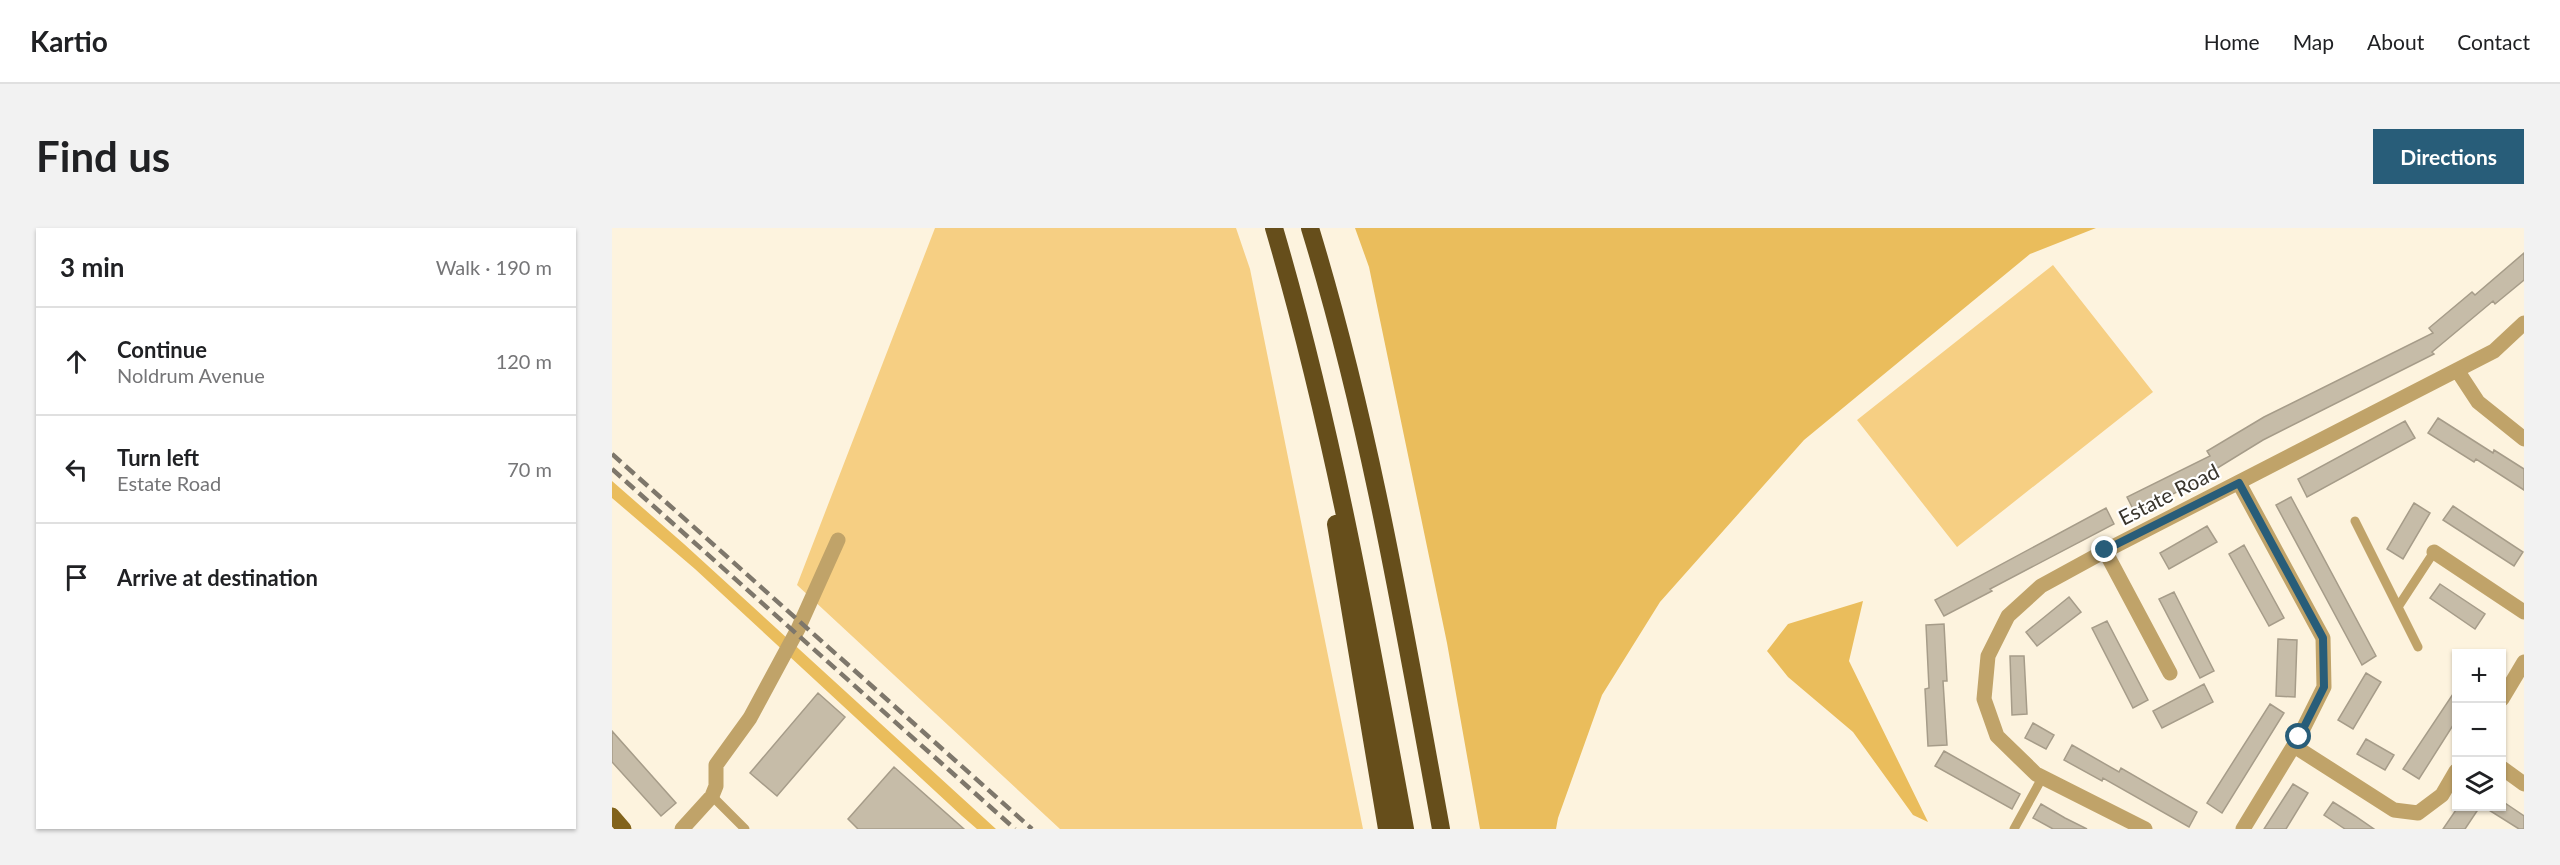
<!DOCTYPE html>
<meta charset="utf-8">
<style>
:root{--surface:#fff;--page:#f2f2f2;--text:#202124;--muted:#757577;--line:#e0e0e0;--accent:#285d79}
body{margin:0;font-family:Lato,sans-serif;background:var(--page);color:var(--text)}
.controls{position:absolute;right:18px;bottom:18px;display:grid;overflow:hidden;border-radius:0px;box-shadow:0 2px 4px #0004}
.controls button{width:54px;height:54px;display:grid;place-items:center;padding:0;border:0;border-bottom:2px solid var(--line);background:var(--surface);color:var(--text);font:30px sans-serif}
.stop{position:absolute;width:18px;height:18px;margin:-14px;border:4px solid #285d79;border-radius:50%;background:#fff}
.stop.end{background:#285d79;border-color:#fff;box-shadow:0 2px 6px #0008}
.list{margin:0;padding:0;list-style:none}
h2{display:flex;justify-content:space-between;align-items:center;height:78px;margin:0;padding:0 24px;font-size:26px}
h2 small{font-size:20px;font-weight:400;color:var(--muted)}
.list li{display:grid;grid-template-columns:39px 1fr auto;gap:18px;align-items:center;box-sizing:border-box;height:108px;padding:0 24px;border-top:2px solid var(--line)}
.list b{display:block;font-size:22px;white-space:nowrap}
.list p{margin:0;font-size:20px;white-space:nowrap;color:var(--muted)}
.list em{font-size:20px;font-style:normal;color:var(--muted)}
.icon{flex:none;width:33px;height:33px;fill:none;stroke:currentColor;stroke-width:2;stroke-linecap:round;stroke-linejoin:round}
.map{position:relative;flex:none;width:1912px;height:601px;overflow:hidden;border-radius:0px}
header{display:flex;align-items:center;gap:36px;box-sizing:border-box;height:84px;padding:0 30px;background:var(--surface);border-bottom:2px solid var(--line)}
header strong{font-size:28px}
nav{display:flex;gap:33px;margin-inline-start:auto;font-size:21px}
.intro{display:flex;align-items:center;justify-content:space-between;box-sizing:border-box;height:144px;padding:0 36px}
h1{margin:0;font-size:42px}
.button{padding:15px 27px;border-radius:0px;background:var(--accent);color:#fff;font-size:21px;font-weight:700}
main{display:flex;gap:36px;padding:0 36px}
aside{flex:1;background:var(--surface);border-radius:0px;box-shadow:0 2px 4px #0004}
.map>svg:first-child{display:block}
.green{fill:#f6cf83}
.forest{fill:#eabd5c}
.building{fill:#c6bca8;stroke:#a69c89;stroke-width:1.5}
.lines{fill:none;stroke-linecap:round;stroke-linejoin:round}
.lane{stroke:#c0a369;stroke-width:9}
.street{stroke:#c0a369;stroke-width:15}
.primary{stroke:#82631b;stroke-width:15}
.highway{stroke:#664e1b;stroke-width:18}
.rail{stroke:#7e776b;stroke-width:4.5;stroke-dasharray:12 6;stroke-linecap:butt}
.route{stroke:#285d79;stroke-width:8}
.labels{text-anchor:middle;stroke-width:4.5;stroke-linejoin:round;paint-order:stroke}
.street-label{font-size:21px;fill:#39352d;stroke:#fff}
</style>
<header>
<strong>Kartio</strong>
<nav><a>Home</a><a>Map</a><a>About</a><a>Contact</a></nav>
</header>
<div class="intro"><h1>Find us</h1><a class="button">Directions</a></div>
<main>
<aside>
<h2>3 min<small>Walk · 190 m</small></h2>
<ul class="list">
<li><svg class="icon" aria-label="ahead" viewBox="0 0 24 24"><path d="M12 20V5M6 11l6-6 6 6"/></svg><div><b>Continue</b><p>Noldrum Avenue</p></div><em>120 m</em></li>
<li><svg class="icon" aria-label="left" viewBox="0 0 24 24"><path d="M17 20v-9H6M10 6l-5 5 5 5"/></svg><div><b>Turn left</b><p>Estate Road</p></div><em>70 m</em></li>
<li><svg class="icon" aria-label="arrive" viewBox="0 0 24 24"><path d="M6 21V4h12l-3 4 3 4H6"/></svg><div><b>Arrive at destination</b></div></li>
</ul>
</aside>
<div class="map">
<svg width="1912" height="601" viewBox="0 0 1912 601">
<rect width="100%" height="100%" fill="#fdf3de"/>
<!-- green -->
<path class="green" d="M 323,0 L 624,0 L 638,41 L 751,601 L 448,601 L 185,357 Z
M 1441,37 L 1541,164 L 1345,319 L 1245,192 Z"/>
<!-- forest -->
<path class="forest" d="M 743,0 L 1484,0 L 1418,26 L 1192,212 L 1048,374 L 990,467 L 946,590 L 944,601 L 868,601 L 835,415 L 757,39 Z
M 0,253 L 72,316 L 384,601 L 365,601 L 350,588 L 83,341 L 0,270 Z
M 1251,373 L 1237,433 L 1316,594 L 1301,587 L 1241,504 L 1176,449 L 1155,423 L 1176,396 Z"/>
<!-- building -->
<path class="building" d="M 1912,25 L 1912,52 L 1883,76 L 1881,73 L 1820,124 L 1822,126 L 1651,212 L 1594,247 L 1595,249 L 1523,285 L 1515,269 L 1598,228 L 1595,223 L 1652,189 L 1821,105 L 1817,100 L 1860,64 L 1863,67 Z
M 1826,190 L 1881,225 L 1882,222 L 1912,241 L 1912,262 L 1864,231 L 1862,234 L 1816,205 Z
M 1793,193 L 1803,210 L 1695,269 L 1686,251 Z
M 1679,269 L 1764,428 L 1750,437 L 1664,277 Z
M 1802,275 L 1818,285 L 1791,331 L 1775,321 Z
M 1841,278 L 1911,324 L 1902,338 L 1831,292 Z
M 1494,280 L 1502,296 L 1378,361 L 1380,363 L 1332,388 L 1323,372 Z
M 1595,298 L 1605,314 L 1557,341 L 1548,325 Z
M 1632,317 L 1672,390 L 1657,398 L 1617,326 Z
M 1828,356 L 1873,386 L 1863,401 L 1818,370 Z
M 1562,364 L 1602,443 L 1588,450 L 1547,371 Z
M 1457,369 L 1469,384 L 1425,418 L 1414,404 Z
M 1495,393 L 1536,472 L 1521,480 L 1480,400 Z
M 1332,396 L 1335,453 L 1331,453 L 1335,517 L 1316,518 L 1313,461 L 1317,460 L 1314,397 Z
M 1666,411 L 1685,412 L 1683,469 L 1664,468 Z
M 1398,428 L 1412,428 L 1415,486 L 1400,487 Z
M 1754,445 L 1769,454 L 1741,501 L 1726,492 Z
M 1592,456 L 1601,474 L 1550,500 L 1541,483 Z
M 1845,460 L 1845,491 L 1807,551 L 1791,541 Z
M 206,465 L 233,489 L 165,568 L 138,545 Z
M 1658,476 L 1672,485 L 1610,585 L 1595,575 Z
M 1421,495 L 1442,507 L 1434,521 L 1413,510 Z
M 0,503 L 64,575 L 49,588 L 0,534 Z
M 1754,511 L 1782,527 L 1773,542 L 1745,526 Z
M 1460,517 L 1507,544 L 1509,540 L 1585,584 L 1577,599 L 1491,550 L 1490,553 L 1452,532 Z
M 1332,523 L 1408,566 L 1400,581 L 1323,538 Z
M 282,539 L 352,601 L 246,601 L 236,591 Z
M 1681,556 L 1696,565 L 1674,601 L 1652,601 Z
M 1890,573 L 1912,588 L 1912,601 L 1907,601 L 1872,579 L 1890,579 Z
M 1721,574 L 1743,588 L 1762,601 L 1733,601 L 1712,587 Z
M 1429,576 L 1453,590 L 1475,601 L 1441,601 L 1421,590 Z
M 1846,579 L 1857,579 L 1865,583 L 1853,601 L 1831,601 Z"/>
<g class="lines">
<!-- lane -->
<path class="lane" d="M 1743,293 L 1806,419
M 1786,379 L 1822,324
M 100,568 L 133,601
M 1402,601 L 1430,550"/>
<!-- street -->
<path class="street" d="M 1845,142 L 1866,174 L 1912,211
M 1627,255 L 1711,410 L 1712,459 L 1687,509 L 1631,601
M 1493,323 L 1558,445
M 1822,324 L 1912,384
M 1890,471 L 1912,434
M 1682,518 L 1782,582 L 1806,585 L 1830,567 L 1844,543
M 1890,540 L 1912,556
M 70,601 L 100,568 L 104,558 L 104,537 L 138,490 L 186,401 L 226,312
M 1533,601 L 1424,546 L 1385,508 L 1372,471 L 1376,428 L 1396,388 L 1429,358 L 1493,323 L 1882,123 L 1912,95"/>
<!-- primary -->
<path class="primary" d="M 0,587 L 12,601"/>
<!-- highway -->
<path class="highway" d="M 662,0 C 720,197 756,399 793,601
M 698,0 C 758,196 792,399 829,601
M 724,296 L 775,601"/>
<!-- rail -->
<path class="rail" d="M 0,226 L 420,601
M 0,241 L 403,601"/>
</g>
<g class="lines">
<!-- route -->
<path class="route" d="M 1493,322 L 1627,255 L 1711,410 L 1712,459 L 1687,509"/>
</g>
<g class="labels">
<!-- street labels -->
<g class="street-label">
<text transform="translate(1557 267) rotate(-27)" y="7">Estate Road</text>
</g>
</g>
</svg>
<div class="controls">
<button>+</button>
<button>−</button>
<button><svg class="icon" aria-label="layers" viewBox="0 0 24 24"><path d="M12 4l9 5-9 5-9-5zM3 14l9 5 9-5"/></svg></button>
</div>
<div class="stop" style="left:1687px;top:509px"></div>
<div class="stop end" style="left:1493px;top:322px"></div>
</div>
</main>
